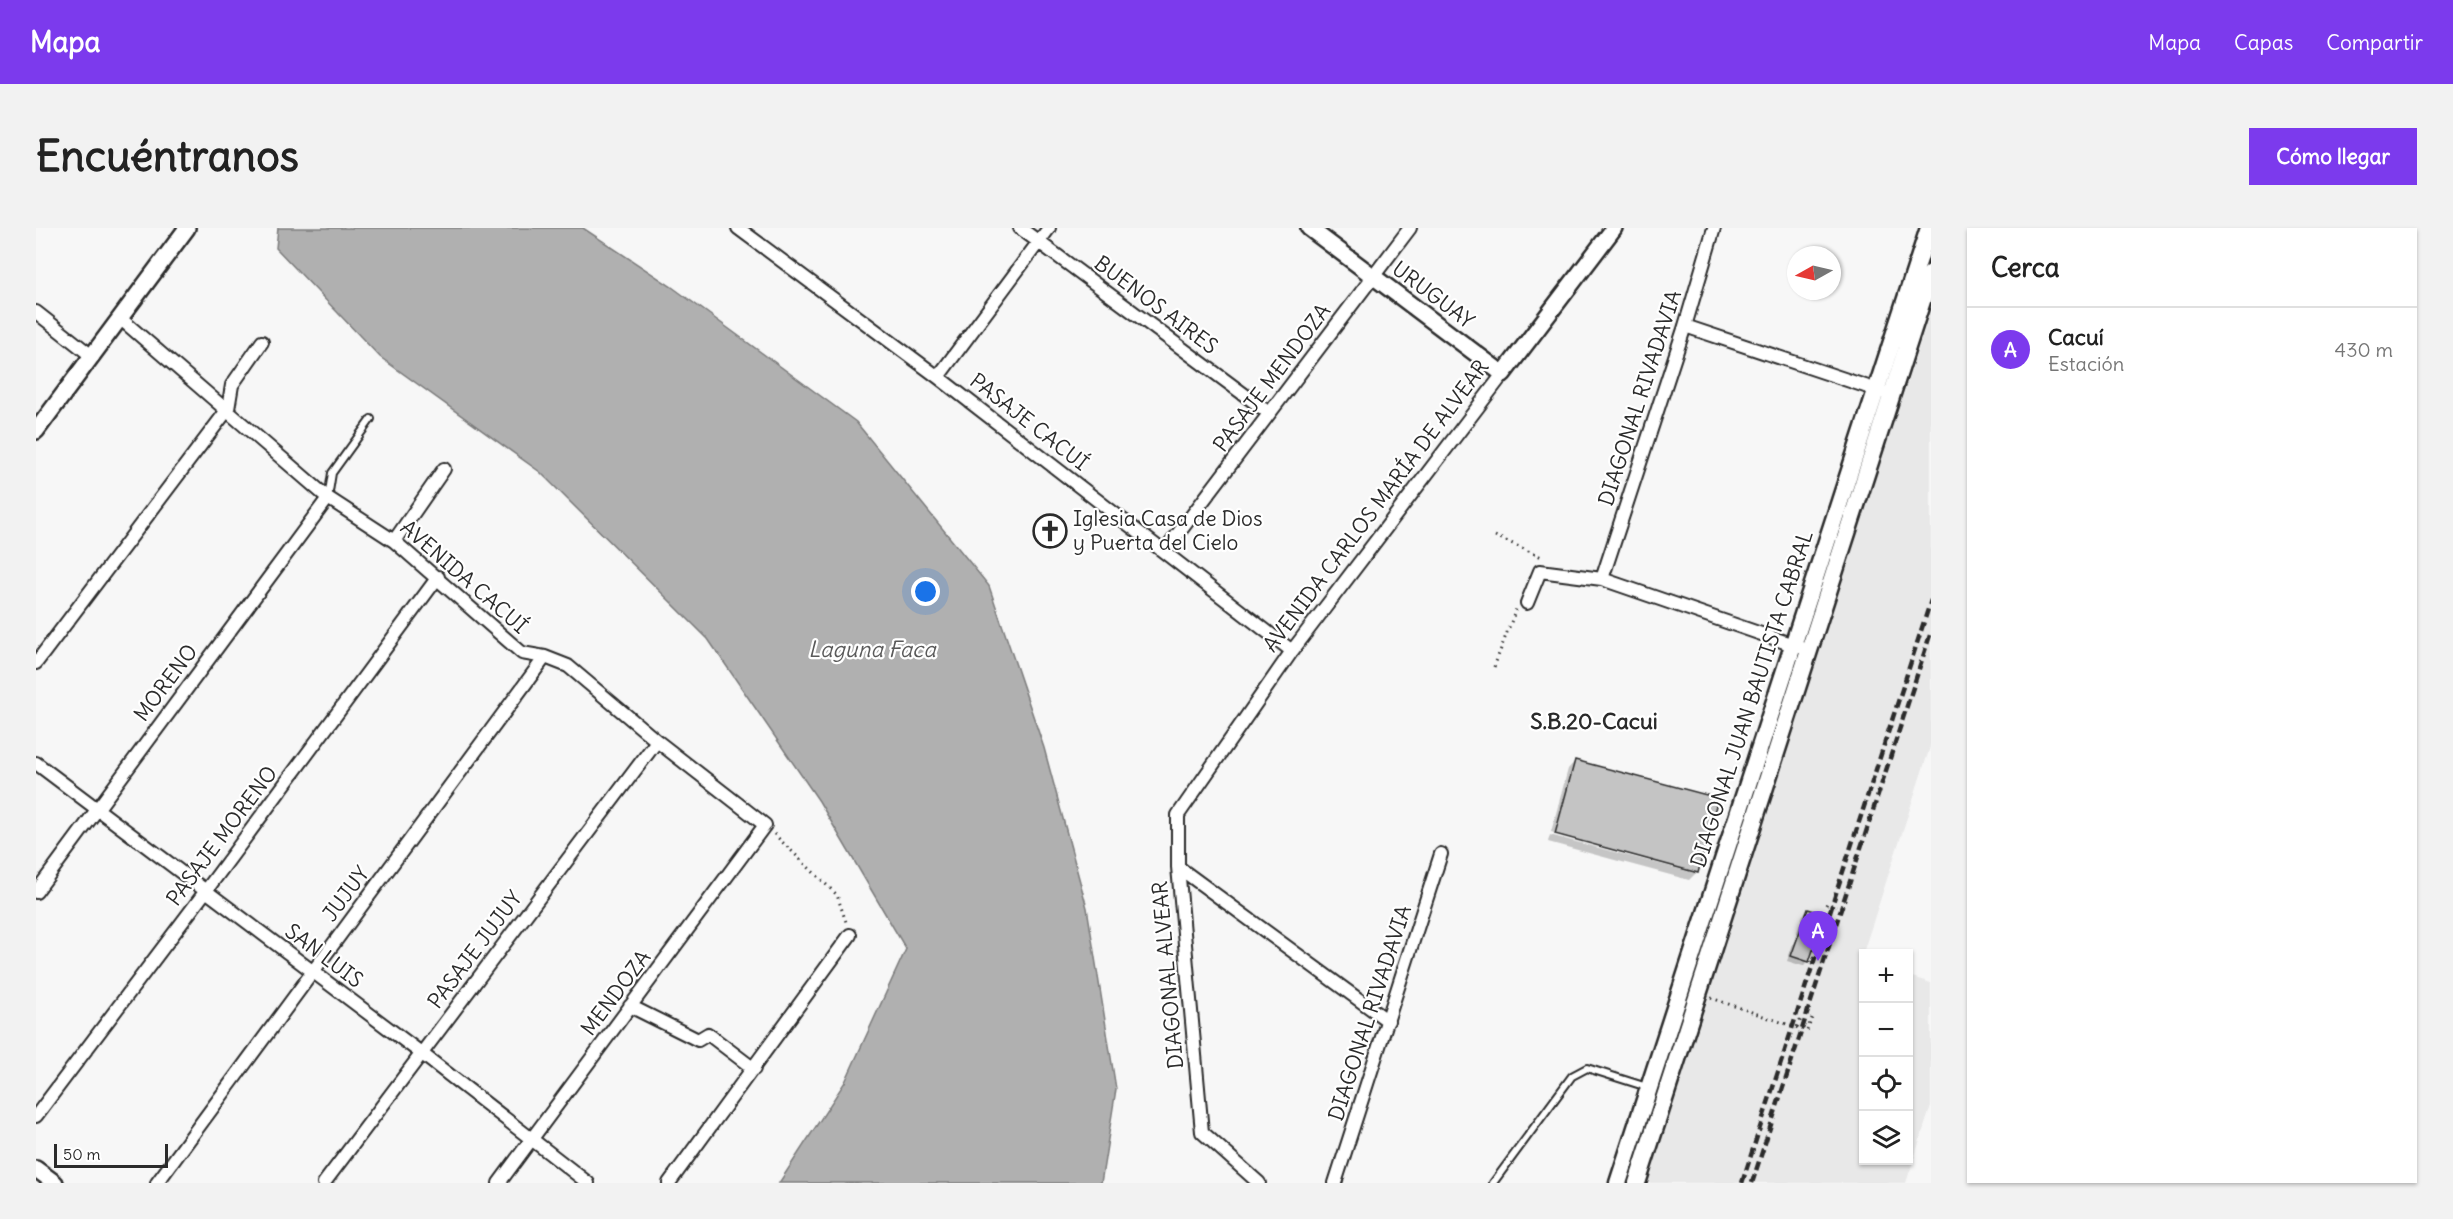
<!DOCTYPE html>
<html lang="es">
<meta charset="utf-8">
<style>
:root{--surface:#fff;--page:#f2f2f2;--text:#222;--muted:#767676;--line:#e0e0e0;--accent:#7c3aed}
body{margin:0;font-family:Delius,sans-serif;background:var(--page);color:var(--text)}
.controls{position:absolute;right:18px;bottom:18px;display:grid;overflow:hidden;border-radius:0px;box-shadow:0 2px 4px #0004}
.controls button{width:54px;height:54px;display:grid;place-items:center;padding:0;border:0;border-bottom:2px solid var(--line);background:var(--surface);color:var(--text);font:30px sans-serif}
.compass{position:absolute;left:1751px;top:18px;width:54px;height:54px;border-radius:50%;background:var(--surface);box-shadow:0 2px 4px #0004;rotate:262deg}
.scale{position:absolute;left:18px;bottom:15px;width:114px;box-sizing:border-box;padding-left:6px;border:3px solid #2b2b2b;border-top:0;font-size:16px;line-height:21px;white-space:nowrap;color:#2b2b2b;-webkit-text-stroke:4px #fff;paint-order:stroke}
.you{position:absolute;left:890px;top:364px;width:21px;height:21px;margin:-15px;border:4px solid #fff;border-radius:50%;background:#1a73e8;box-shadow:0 0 0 9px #1a73e833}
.badge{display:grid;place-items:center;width:39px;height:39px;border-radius:50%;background:var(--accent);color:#fff;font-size:20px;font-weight:700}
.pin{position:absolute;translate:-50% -50px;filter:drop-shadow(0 2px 3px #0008)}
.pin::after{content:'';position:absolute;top:32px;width:21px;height:18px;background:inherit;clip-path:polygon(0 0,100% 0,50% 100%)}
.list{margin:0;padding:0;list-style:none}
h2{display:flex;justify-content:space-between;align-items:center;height:78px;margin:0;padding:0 24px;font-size:26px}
h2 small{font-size:20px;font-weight:400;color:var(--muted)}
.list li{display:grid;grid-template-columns:39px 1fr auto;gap:18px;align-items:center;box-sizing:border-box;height:84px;padding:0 24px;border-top:2px solid var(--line)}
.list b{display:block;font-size:22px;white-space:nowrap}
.list p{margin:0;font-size:20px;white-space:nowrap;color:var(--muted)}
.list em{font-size:20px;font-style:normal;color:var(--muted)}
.icon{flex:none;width:33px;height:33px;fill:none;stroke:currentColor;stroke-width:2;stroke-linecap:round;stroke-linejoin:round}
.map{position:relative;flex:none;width:1895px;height:955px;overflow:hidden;border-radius:0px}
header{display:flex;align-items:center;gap:36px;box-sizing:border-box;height:84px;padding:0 30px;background:var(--accent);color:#fff}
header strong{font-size:28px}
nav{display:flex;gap:33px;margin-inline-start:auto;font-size:21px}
.intro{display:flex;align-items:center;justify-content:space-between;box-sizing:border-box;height:144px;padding:0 36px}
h1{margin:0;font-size:42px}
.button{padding:15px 27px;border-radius:0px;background:var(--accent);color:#fff;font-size:21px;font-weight:700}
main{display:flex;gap:36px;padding:0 36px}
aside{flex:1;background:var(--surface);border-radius:0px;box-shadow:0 2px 4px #0004}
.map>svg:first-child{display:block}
.built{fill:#e8e8e8}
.water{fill:#b0b0b0;stroke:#7b7b7b;stroke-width:1.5}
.shadow{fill:#0003}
.building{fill:#c4c4c4;stroke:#2b2b2b;stroke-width:1.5}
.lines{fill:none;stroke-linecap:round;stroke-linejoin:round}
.service-casing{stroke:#2b2b2b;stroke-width:10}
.minor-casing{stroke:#2b2b2b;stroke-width:16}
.tertiary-casing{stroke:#2b2b2b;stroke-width:20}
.secondary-casing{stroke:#2b2b2b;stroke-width:21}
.path{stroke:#2b2b2b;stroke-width:3;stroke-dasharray:1.5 4.5;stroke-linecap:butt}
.service{stroke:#fff;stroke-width:6}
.minor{stroke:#fff;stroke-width:12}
.tertiary{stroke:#fff;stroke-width:15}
.secondary{stroke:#fff;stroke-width:16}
.rail{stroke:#2b2b2b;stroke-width:4.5;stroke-dasharray:9 4.5;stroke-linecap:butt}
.labels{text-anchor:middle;stroke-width:4.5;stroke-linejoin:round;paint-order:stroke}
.street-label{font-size:21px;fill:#2b2b2b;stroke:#fff}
.poi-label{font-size:21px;fill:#2b2b2b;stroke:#fff;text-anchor:start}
.water-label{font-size:22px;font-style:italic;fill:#5a5a5a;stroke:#fff}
.neighbourhood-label{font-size:22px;font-weight:bold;fill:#2b2b2b;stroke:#fff}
</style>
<header>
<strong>Mapa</strong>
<nav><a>Mapa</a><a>Capas</a><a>Compartir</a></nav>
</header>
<div class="intro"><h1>Encuéntranos</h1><a class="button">Cómo llegar</a></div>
<main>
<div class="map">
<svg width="1895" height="955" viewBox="0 0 1895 955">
<rect width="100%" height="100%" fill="#f7f7f7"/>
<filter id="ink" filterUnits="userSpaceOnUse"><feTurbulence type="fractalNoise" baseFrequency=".0167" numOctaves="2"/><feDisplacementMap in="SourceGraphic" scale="12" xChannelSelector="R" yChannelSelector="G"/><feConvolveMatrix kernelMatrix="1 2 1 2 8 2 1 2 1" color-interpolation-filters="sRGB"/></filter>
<g filter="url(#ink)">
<!-- built -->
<path class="built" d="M 1895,82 L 1895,516 L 1824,734 L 1828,735 L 1828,932 L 1872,932 L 1873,748 L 1895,755 L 1895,878 L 1870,955 L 1608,955 Z"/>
<!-- water -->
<path class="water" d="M 242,0 L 547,0 L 636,59 L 820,194 L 953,358 L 1008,520 L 1051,680 L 1080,861 L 1065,955 L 743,955 L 809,854 L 870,721 L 783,573 L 672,411 L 504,244 L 344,129 L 240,20 Z"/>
<!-- shadow -->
<path class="shadow" d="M 1539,533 L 1661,644 L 1653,652 L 1512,614 L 1514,607 L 1658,645 L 1658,642 L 1515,604 L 1532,541 Z
M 1772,682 L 1772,733 L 1767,738 L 1751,733 L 1767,687 Z"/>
<!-- building -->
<path class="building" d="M 1539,532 L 1682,570 L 1662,645 L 1519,606 Z
M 1772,681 L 1785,685 L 1782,697 L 1785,698 L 1773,734 L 1755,728 Z"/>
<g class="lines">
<defs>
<path id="service" d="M 292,270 L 296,245 L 335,191
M 1457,955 L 1536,848 L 1551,840 L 1611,859"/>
<path id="minor" d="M 702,0 L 902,149 L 1256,423
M 984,0 L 1233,185
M 0,84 L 57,129
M 85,91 L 292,270 L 358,313 L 486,425 L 509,429 L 532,438 L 621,513 L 729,597 L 463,955
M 1649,98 L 1847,164
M 902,149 L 1013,0
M 358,313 L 408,241
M 1129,323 L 1374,0
M 1566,351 L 1649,98 L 1678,0
M 1491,375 L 1504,343 L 1566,351 L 1763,419
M 0,435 L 192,181 L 196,157 L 226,114
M 0,535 L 385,825 L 552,955
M 1142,639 L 1352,793
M 0,664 L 292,270
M 594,778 L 662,812 L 672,806 L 718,841
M 0,888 L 169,664 L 402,349
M 121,955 L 509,429
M 288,955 L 621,513
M 633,955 L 814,707
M 1223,955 L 1166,904 L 1142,639 L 1142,587 L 1256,423 L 1467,146
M 1299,955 L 1405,626"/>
<path id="tertiary" d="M 1273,0 L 1467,146 L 1578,0
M 0,203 L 151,0
M 0,941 L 19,955"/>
<path id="secondary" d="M 1582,955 L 1893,0
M 1601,955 L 1895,45"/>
</defs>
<!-- service casing -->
<use href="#service" class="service-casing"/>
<!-- minor casing -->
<use href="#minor" class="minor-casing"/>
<!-- tertiary casing -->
<use href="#tertiary" class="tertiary-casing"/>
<!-- secondary casing -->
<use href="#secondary" class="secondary-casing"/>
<!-- path -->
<path class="path" d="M 1459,308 L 1508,330
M 1458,439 L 1480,381
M 738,606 L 801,667 L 810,694
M 1790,677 L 1791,675 L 1800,679
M 1675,770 L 1771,803 L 1776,790
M 1761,799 L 1765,791"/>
<!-- service -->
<use href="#service" class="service"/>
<!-- minor -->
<use href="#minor" class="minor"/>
<!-- tertiary -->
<use href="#tertiary" class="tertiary"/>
<!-- secondary -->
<use href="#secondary" class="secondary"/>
<!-- rail -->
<path class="rail" d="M 1706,955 L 1895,372
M 1716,955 L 1895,404"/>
</g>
</g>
<!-- icons -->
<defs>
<symbol id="church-ring" viewBox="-11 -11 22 22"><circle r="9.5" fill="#fff" stroke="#2b2b2b" stroke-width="1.5"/><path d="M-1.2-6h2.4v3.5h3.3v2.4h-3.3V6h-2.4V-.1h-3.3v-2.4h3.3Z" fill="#2b2b2b"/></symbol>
</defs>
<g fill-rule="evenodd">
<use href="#church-ring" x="995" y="284" width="38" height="38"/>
</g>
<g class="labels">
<!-- street labels -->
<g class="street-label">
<text transform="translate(1397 67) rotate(37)" y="7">URUGUAY</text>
<text transform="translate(1120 77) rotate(37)" y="7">BUENOS AIRES</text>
<text transform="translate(1236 150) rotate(-53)" y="7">PASAJE MENDOZA</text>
<text transform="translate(1604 170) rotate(-72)" y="7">DIAGONAL RIVADAVIA</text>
<text transform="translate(993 194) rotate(38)" y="7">PASAJE CACUÍ</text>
<text transform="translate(1340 278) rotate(-53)" y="7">AVENIDA CARLOS MARÍA DE ALVEAR</text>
<text transform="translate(428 349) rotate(41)" y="7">AVENIDA CACUÍ</text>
<text transform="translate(130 455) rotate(-53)" y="7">MORENO</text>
<text transform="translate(1716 471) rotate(-72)" y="7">DIAGONAL JUAN BAUTISTA CABRAL</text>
<text transform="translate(186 608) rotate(-53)" y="7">PASAJE MORENO</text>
<text transform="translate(310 666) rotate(-53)" y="7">JUJUY</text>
<text transform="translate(439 722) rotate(-53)" y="7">PASAJE JUJUY</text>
<text transform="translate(288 728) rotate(37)" y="7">SAN LUIS</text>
<text transform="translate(1132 747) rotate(-95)" y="7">DIAGONAL ALVEAR</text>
<text transform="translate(580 765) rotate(-53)" y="7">MENDOZA</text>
<text transform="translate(1334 785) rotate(-72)" y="7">DIAGONAL RIVADAVIA</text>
</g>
<!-- poi labels -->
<g class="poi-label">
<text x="1037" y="298">Iglesia Casa de Dios<tspan x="1037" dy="24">y Puerta del Cielo</tspan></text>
</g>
<!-- water labels -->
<g class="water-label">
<text x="836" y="429">Laguna Faca</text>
</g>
<!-- neighbourhood labels -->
<g class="neighbourhood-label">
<text x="1558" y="501">S.B.20-Cacui</text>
</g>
</g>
</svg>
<div class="controls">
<button>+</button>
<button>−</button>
<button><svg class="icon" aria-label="locate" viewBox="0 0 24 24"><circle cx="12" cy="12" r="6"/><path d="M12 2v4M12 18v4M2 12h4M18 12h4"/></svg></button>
<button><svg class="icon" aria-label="layers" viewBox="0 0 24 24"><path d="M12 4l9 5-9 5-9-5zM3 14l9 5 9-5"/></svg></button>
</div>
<svg class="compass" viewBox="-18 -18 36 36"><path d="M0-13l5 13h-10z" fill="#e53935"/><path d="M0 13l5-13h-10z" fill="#767676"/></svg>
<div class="scale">50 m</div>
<div class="you"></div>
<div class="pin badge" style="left:1782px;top:733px">A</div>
</div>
<aside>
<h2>Cerca<small></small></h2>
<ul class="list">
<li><span class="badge">A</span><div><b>Cacuí</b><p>Estación</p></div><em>430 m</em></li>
</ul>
</aside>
</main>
